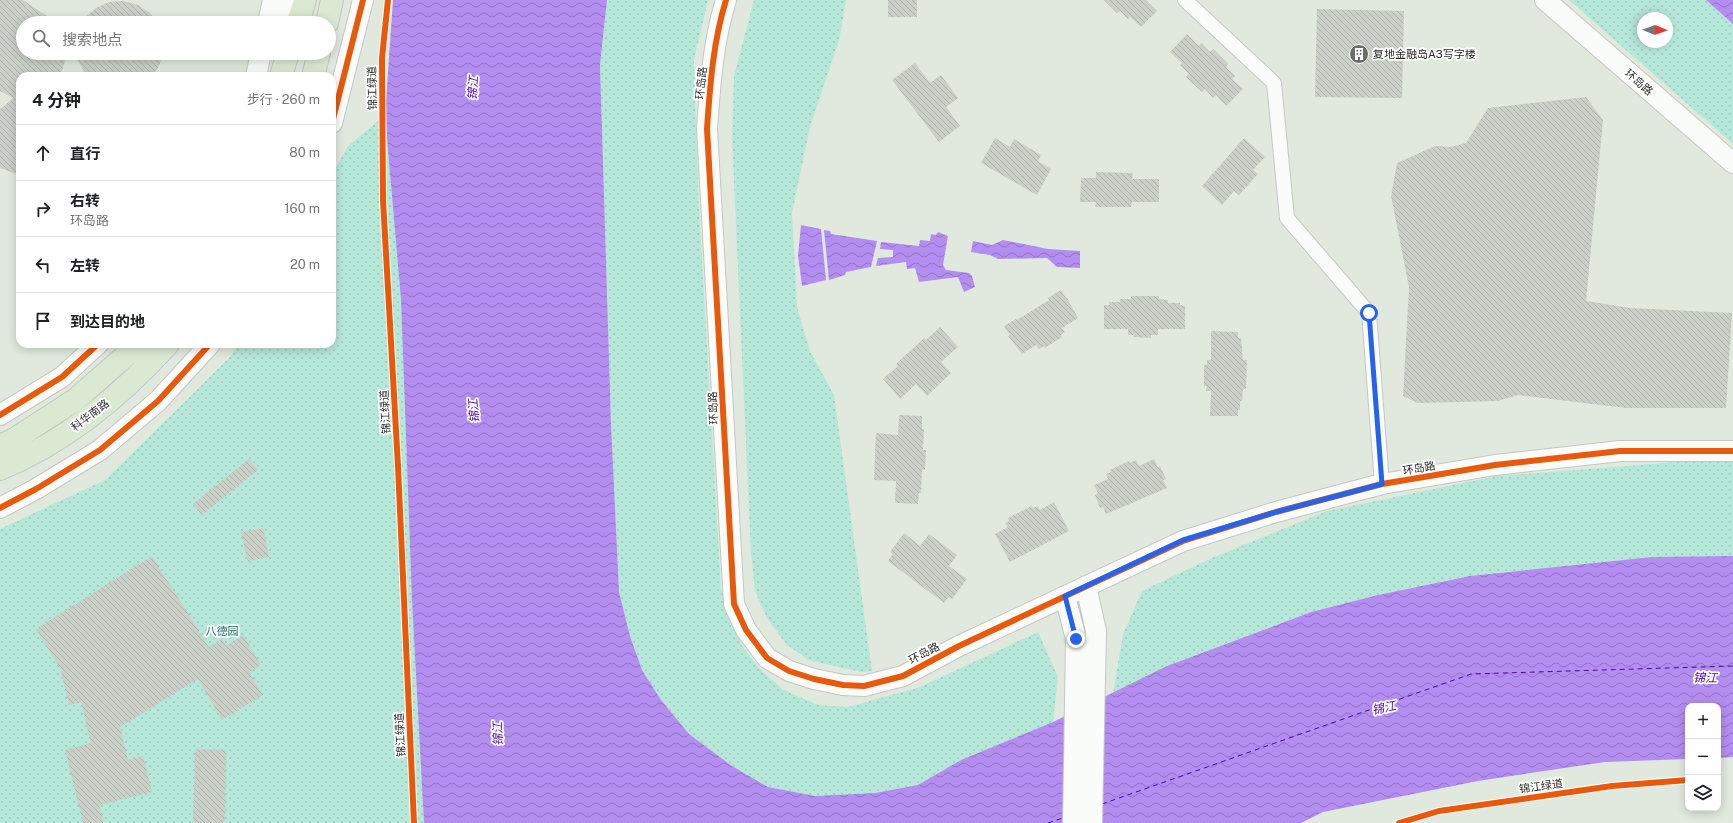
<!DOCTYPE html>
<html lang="zh">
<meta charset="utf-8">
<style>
:root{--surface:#fff;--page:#f6f6f6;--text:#202124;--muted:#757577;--line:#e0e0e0}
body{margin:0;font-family:"Public Sans","Noto Sans SC",sans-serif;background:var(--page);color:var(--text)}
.controls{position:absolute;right:12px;bottom:12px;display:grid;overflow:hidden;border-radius:8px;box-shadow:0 2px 10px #0003}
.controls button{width:36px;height:36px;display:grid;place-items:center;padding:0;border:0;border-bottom:1px solid var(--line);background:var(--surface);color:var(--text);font:20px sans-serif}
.compass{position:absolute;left:1637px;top:12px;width:36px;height:36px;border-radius:50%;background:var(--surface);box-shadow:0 2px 10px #0003;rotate:91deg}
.stop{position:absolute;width:12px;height:12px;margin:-9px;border:3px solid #2563eb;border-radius:50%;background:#fff}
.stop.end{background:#2563eb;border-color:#fff;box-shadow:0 1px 4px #0008}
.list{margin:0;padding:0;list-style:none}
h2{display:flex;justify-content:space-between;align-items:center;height:52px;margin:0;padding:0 16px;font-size:17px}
h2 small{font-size:13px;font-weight:400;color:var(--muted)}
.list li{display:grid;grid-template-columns:26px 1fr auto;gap:12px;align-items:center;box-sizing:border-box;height:56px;padding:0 16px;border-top:1px solid var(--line)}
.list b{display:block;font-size:15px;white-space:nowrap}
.list p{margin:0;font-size:13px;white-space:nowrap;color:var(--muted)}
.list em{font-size:13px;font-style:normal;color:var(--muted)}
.icon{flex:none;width:22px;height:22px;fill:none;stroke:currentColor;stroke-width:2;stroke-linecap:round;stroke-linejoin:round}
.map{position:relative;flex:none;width:1733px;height:823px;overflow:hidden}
.search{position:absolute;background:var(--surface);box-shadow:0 2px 10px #0003;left:16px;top:16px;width:320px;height:44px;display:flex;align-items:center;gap:10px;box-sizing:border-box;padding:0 14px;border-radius:22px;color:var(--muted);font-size:15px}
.panel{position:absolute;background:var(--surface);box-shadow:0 2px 10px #0003;left:16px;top:72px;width:320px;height:276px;border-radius:12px}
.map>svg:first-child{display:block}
.grass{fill:url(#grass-dots);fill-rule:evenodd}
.water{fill:url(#water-waves)}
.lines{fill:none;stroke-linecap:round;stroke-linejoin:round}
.ferry{stroke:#4f04a3;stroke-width:1;stroke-dasharray:5 4;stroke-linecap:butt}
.building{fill:url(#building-back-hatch)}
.street-casing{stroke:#c5c6c4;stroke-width:16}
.secondary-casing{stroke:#c5c6c4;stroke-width:22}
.highway-casing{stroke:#c2c4c0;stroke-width:24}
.street{stroke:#fafcfa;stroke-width:14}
.secondary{stroke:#fafcfa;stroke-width:20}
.highway{stroke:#dce9d2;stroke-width:22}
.cycleway-casing{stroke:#fff;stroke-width:8}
.cycleway{stroke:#e8590c;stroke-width:6}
.route{stroke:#2563eb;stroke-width:5}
.labels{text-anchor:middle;stroke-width:3.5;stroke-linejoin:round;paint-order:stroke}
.poi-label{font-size:11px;fill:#2a2a2a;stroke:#fff;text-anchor:start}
.street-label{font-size:11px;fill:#2a2a2a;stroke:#fff}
.park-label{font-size:11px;fill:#156c65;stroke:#fff}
.water-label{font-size:12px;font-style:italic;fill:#4f04a3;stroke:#fff}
</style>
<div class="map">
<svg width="1733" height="823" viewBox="0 0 1733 823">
<defs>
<pattern id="grass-dots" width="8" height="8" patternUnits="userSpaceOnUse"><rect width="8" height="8" fill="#b6e8d9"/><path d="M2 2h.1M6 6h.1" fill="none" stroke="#9dc7ba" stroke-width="1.8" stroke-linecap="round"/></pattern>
<pattern id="water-waves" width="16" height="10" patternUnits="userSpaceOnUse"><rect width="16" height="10" fill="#b38df0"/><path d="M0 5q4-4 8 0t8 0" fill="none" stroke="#9273c3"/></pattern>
<pattern id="building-back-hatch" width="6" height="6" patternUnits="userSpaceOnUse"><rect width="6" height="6" fill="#cacfc8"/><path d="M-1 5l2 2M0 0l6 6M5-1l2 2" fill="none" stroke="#aeb2ac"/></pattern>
</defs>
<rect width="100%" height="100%" fill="#e1e9de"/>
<!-- grass -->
<path class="grass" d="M 607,0 L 708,0 L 694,60 L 698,191 L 721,589 L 742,646 L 759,668 L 782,689 L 818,705 L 848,707 L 920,687 L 1038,632 L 1058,677 L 1053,722 L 961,760 L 918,785 L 875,793 L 815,796 L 768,787 L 732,766 L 689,734 L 661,700 L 642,670 L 630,636 L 619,592 L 611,424 L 600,65 Z
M 754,0 L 846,0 L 839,41 L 810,127 L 792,213 L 797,307 L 810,351 L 834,395 L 872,671 L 861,672 L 808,660 L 786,644 L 767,618 L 755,591 L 751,553 L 732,138 L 734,76 Z
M 1569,0 L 1706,0 L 1733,24 L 1733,144 ZM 1643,18 L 1667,18 L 1667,42 L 1643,42 Z
M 385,115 L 401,300 L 412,601 L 424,823 L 0,823 L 0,529 L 105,480 L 231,356 L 238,344 L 332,344 L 332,175 L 348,146 Z
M 1690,461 L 1733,462 L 1733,556 L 1652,557 L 1470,576 L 1378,595 L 1311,612 L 1201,653 L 1167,666 L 1113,694 L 1123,634 L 1142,591 L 1214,557 L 1327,511 L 1497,476 Z"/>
<!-- water -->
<path class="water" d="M 393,0 L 607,0 L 600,65 L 611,424 L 619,592 L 630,636 L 642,670 L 661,700 L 689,734 L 732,766 L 768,787 L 815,796 L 875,793 L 918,785 L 961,760 L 1053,722 L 1167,666 L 1311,612 L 1378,595 L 1470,576 L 1652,557 L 1733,556 L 1733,757 L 1718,758 L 1718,706 L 1688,706 L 1688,759 L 1605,762 L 1478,781 L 1323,812 L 1301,823 L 424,823 L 412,601 L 401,300 L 385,115 Z
M 1706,0 L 1733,0 L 1733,24 Z
M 801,225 L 821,229 L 826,280 L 802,286 L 798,255 Z
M 824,230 L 830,231 L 831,234 L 877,241 L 871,267 L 846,272 L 845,275 L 829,280 Z
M 938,232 L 948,236 L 943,265 L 946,270 L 969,273 L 972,276 L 975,287 L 964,292 L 958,277 L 919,282 L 915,268 L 907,269 L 906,262 L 876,266 L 878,258 L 893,257 L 893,250 L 880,249 L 881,242 L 919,246 L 920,240 L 930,241 L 931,234 L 936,235 Z
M 1003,240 L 1048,249 L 1080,251 L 1080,268 L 1057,267 L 1047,258 L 998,259 L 990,255 L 971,252 L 973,241 L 992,245 Z"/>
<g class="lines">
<!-- ferry -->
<path class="ferry" d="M 1102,804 L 1471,674 L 1733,666
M 1048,823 L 1063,818"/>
</g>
<!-- building -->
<path class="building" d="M 0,0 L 23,0 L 57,23 L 23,23 L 23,53 L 68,53 L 60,76 L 20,76 L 20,175 L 0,168 L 0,109 L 14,98 L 0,91 Z
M 888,0 L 917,0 L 917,17 L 888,17 Z
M 1104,0 L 1146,0 L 1157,11 L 1141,27 L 1130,17 L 1128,19 L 1120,11 L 1117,13 Z
M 124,1 L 138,5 L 150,13 L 158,23 L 79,23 L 96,8 L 109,2 Z
M 1317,9 L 1404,11 L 1402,98 L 1315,97 Z
M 1187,34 L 1199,46 L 1201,43 L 1210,52 L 1213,49 L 1228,64 L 1226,67 L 1235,76 L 1232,79 L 1243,89 L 1226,106 L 1216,95 L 1213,98 L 1205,89 L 1202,92 L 1186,77 L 1189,74 L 1180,65 L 1182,63 L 1170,52 Z
M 74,53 L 164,53 L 158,68 L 152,76 L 88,76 L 84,72 Z
M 915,63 L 930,83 L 941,75 L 958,98 L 946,107 L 960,126 L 939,142 L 892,80 Z
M 1586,97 L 1603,120 L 1586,301 L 1630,308 L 1732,313 L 1726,408 L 1626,408 L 1518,395 L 1498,401 L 1418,403 L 1403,396 L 1409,287 L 1391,196 L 1397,163 L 1435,146 L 1450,147 L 1466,143 L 1488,108 Z
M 995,138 L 1010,147 L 1014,139 L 1041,155 L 1038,161 L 1051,169 L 1037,195 L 981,163 Z
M 1244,138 L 1265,157 L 1253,170 L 1258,174 L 1239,195 L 1234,191 L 1222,205 L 1202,186 Z
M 1096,172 L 1133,173 L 1132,179 L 1159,179 L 1159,202 L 1132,202 L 1131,207 L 1095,207 L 1096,202 L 1080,202 L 1081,178 L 1096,178 Z
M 1061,290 L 1066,298 L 1067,298 L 1078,318 L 1062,328 L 1065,332 L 1061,335 L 1062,337 L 1045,348 L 1044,346 L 1039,349 L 1036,345 L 1022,354 L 1008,336 L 1010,335 L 1004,326 L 1016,319 L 1017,320 L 1049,300 L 1048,298 Z
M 1131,296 L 1159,296 L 1159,299 L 1168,300 L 1168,303 L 1180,303 L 1180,305 L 1185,306 L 1185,329 L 1158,329 L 1158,335 L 1151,335 L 1151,338 L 1134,337 L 1134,335 L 1128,335 L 1128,329 L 1104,329 L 1104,305 L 1109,305 L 1109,302 L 1120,302 L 1120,299 L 1131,299 Z
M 940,327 L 958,347 L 941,362 L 951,373 L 927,396 L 916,384 L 900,399 L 883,379 L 898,366 L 896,364 L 924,338 L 926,340 Z
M 1211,331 L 1238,332 L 1238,338 L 1241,338 L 1243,360 L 1247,360 L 1246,389 L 1243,389 L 1242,401 L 1240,401 L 1240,410 L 1238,410 L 1238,416 L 1210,416 L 1211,391 L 1206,391 L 1207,386 L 1204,386 L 1204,365 L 1207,365 L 1207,360 L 1211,360 Z
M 899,415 L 922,416 L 922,429 L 924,429 L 923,450 L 926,450 L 925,470 L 922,470 L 921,493 L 919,493 L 918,504 L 895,503 L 896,481 L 874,480 L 876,433 L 898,435 Z
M 249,459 L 258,470 L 202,515 L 193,504 Z
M 1154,459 L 1158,467 L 1160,466 L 1166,479 L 1163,480 L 1167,488 L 1106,514 L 1103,507 L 1100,508 L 1095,495 L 1098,493 L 1094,485 L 1108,479 L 1106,474 L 1111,472 L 1110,470 L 1129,461 L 1130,463 L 1136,460 L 1139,466 Z
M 1054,502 L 1069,531 L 1010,562 L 995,534 L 1008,527 L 1005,523 L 1009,521 L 1008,518 L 1032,506 L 1033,508 L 1038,506 L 1040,510 Z
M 263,528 L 269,557 L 248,561 L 241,532 Z
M 904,533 L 920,546 L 929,534 L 957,555 L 949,566 L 967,579 L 952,599 L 949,597 L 944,603 L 888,561 L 893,554 L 890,552 Z
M 152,556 L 209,647 L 222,639 L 226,646 L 243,635 L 261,665 L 249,673 L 263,695 L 222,720 L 198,679 L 120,727 L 128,760 L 143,756 L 152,792 L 99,805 L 104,823 L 83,823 L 65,750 L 91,743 L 81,702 L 69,705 L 60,668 L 36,629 Z
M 195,749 L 226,750 L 225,823 L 193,823 Z"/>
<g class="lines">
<defs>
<path id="street" d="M 1185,0 L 1274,83 L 1287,218 L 1369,313 L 1382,484"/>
<path id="secondary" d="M 726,0 C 713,42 710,86 707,129 L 734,604 L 746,630 L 767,658 L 789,671 L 814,679 L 843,685 L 864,686 L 903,676 L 959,646 L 1183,541 L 1276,512 L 1382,484 L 1495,465 L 1620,451 L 1733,451
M 1545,0 L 1733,163
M 268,23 L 273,0
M 285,23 L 291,0
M 256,76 L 261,53
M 332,123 L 363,0
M 0,415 L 62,377 L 98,344
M 0,508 L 36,489 L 100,450 L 158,401 L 210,344
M 1086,586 L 1096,631 L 1092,823
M 1065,596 L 1076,639 L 1073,823"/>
<path id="highway" d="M 298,23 L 305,0
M 327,23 L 332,0
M 281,76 L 288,53
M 313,76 L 319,53
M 0,446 L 13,440 L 75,400 L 139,344
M 0,469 C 65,442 121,396 168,344"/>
</defs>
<!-- street casing -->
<use href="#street" class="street-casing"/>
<!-- secondary casing -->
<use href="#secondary" class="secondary-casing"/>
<!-- highway casing -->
<use href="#highway" class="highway-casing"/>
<!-- street -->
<use href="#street" class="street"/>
<!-- secondary -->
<use href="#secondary" class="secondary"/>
<!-- highway -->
<use href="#highway" class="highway"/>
<defs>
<path id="cycleway" d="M 388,0 L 382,58 L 383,200 L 398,466 L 414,823
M 726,0 C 713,42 710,86 707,129 L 734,604 L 746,630 L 767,658 L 789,671 L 814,679 L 843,685 L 864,686 L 903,676 L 959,646 L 1183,541 L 1276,512 L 1382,484 L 1495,465 L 1620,451 L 1733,451
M 332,123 L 363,0
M 0,415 L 62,377 L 98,344
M 0,508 L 36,489 L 100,450 L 158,401 L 210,344
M 1399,823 L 1439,811 L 1612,786 L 1688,780"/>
</defs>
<!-- cycleway casing -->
<use href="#cycleway" class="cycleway-casing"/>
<!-- cycleway -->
<use href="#cycleway" class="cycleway"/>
</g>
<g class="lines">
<!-- route -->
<path class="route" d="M 1076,639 L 1065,596 L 1183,540 L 1276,512 L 1382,484 L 1369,313"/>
</g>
<!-- icons -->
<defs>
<symbol id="building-disc" viewBox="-11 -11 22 22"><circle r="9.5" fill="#6a6d69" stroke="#fff"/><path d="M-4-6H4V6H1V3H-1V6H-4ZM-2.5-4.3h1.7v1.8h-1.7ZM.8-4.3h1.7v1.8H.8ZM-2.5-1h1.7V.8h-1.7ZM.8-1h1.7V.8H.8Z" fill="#fff"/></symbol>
</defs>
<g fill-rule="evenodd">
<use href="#building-disc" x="1348" y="43" width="22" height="22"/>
</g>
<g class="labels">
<!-- poi labels -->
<g class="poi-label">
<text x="1373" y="58">复地金融岛A3写字楼</text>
</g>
<!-- street labels -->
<g class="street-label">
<text transform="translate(1639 82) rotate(41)" y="4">环岛路</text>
<text transform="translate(701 83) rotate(-84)" y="4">环岛路</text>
<text transform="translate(372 88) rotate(-91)" y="4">锦江绿道</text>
<text transform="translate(713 408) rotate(-93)" y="4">环岛路</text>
<text transform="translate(385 412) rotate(-93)" y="4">锦江绿道</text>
<text transform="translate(90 415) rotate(-37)" y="4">科华南路</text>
<text transform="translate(1419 468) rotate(-10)" y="4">环岛路</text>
<text transform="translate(924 653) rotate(-28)" y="4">环岛路</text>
<text transform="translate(400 735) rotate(-93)" y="4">锦江绿道</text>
<text transform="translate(1541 786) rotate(-8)" y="4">锦江绿道</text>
</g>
<!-- park labels -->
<g class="park-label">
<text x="222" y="635">八德园</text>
</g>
<!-- water labels -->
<g class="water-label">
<text transform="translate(473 88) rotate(-86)" y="4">锦江</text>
<text transform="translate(474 411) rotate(-95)" y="4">锦江</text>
<text transform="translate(1705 678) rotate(1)" y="4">锦江</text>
<text transform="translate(1384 708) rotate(-12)" y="4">锦江</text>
<text transform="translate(498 734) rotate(-92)" y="4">锦江</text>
</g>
</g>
</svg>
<div class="controls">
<button>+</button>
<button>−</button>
<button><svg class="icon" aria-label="layers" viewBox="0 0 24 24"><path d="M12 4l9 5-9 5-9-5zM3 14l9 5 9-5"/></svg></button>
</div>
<svg class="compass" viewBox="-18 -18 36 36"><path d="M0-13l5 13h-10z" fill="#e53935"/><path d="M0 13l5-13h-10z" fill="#757577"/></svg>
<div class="stop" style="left:1369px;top:313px"></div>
<div class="stop end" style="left:1076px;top:639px"></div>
<div class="search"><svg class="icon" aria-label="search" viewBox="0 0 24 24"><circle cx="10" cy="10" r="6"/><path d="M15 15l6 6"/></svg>搜索地点</div>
<section class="panel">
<h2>4 分钟<small>步行 · 260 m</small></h2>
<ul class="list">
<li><svg class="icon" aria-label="ahead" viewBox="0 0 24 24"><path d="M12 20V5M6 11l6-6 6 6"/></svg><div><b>直行</b></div><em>80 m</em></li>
<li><svg class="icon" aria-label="right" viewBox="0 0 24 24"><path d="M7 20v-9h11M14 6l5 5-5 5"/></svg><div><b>右转</b><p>环岛路</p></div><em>160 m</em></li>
<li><svg class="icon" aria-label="left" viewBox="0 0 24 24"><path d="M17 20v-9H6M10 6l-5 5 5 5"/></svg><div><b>左转</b></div><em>20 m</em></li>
<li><svg class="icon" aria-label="arrive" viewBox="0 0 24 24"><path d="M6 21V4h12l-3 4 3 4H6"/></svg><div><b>到达目的地</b></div></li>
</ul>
</section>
</div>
